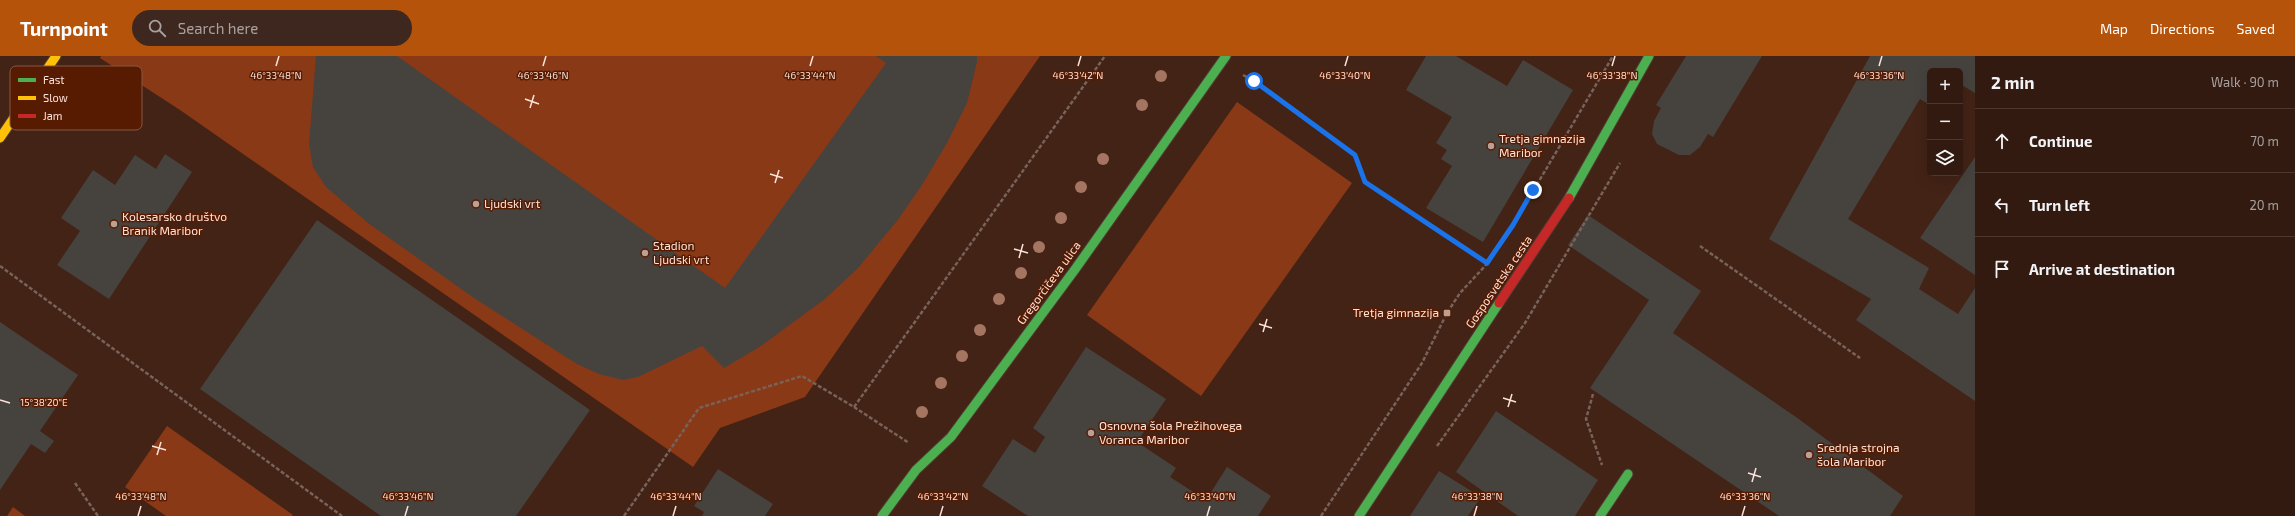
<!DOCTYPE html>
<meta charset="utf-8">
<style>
:root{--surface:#321a10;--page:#3d271e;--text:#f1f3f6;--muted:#a8a19f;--line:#4d3830;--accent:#b45309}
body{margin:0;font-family:"Exo 2",sans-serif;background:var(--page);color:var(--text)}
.controls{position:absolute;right:12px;top:12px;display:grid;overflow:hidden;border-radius:6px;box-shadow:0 4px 16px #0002}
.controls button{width:36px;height:36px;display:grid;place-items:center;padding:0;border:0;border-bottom:1px solid var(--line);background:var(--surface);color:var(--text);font:20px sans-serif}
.stop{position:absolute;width:12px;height:12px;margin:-9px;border:3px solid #1a73e8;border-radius:50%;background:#fff}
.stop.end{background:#1a73e8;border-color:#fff;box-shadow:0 1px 4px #0008}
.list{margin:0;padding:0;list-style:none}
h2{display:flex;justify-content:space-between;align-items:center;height:52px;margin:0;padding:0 16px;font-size:17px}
h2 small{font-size:13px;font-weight:400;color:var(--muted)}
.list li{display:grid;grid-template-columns:26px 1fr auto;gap:12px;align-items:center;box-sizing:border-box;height:64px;padding:0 16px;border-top:1px solid var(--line)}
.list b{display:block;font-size:15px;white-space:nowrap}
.list em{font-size:13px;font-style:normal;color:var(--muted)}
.icon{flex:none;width:22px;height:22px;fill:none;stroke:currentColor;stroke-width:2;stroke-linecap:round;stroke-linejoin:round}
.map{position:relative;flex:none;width:1975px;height:460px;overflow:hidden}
header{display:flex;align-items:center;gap:24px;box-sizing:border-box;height:56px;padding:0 20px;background:var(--accent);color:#fff}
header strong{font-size:19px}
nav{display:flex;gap:22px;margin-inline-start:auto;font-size:14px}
.search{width:280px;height:36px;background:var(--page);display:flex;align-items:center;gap:10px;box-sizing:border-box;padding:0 14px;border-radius:22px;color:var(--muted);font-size:15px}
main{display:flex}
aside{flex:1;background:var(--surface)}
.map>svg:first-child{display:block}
.green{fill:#8a3917}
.building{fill:#46423e}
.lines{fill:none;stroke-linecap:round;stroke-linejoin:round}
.fast-casing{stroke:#513a33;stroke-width:11}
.slow-casing{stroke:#513a33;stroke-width:11}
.jam-casing{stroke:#513a33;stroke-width:11}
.path{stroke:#78625a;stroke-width:2.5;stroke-dasharray:4 2;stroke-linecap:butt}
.fast{stroke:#4caf50;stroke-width:9}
.slow{stroke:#ffc107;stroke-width:9}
.jam{stroke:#c62828;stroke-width:9}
.tree{fill:#a57562}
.route{stroke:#1a73e8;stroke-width:5}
.ticks{fill:none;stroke:#fbe3da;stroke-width:1.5}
.poi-dot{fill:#bba095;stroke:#571b02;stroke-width:1.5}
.labels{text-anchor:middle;stroke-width:3;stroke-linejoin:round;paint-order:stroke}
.poi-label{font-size:12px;fill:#fbe3da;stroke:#571b02;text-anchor:start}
.street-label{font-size:12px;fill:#fbe3da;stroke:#571b02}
.key{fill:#571b02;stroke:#885743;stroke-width:1}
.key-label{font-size:11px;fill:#fbe3da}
.ticks-label{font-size:10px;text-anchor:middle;fill:#fbe3da;stroke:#571b02;stroke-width:3;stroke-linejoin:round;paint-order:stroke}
</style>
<header>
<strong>Turnpoint</strong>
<div class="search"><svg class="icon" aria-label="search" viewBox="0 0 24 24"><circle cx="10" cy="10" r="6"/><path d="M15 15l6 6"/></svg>Search here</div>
<nav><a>Map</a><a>Directions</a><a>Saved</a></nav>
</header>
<main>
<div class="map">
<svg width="1975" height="460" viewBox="0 0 1975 460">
<rect width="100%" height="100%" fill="#432316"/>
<!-- green -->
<path class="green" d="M 101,0 L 1040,0 L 805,341 L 720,372 L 693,411 L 180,54 L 100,2 Z
M 1237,46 L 1352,127 L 1201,340 L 1087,259 Z
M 167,370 L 293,459 L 292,460 L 166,460 L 125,431 Z
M 13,451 L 25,460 L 7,460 Z"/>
<!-- building -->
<path class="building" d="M 316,0 L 397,0 L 725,232 L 886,7 L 876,0 L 977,0 L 977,6 L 967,47 L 947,87 L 922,129 L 897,165 L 858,212 L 825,243 L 761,290 L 724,312 L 702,290 L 638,321 L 623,324 L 599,318 L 577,308 L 474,242 L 368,167 L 326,131 L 313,111 L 309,88 Z
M 1426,0 L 1456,0 L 1507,30 L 1523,4 L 1573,34 L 1483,186 L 1426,152 L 1452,110 L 1441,103 L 1447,94 L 1436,87 L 1452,61 L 1406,34 Z
M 1686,0 L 1762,0 L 1713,81 L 1708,78 L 1700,91 L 1690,99 L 1679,99 L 1657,88 L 1652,78 L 1654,65 L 1661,52 L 1656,49 Z
M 1870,0 L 1975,0 L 1975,37 L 1960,28 L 1960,15 L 1930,15 L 1930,49 L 1920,43 L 1848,163 L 1929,212 L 1919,233 L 1958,258 L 1975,232 L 1975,345 L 1856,264 L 1871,243 L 1769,183 Z
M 165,98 L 192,116 L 109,243 L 57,209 L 80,175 L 61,162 L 93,114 L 115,129 L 135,99 L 156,113 Z
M 1975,101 L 1975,219 L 1920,182 Z
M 1588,159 L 1701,235 L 1673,277 L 1796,361 L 1903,440 L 1890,460 L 1779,460 L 1590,332 L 1649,244 L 1568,189 Z
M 317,164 L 590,354 L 516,460 L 381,460 L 200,333 Z
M 0,266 L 78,319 L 40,375 L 54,385 L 45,397 L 31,388 L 0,434 Z
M 1086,291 L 1166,343 L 1137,386 L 1176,412 L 1170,421 L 1206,444 L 1227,411 L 1271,440 L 1258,460 L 1028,460 L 982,430 L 1013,383 L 1035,397 L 1045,381 L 1033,372 Z
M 1496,355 L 1598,424 L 1575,460 L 1518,460 L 1456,416 Z
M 718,413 L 773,448 L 765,460 L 702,460 L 704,456 L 694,450 Z
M 1439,415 L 1481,441 L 1468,460 L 1410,460 Z"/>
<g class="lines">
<defs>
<path id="fast" d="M 1569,142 L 1649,0
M 882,460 L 916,414 L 951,381 L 1076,212 L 1226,0
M 1359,460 L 1499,247
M 1600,460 L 1628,418"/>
<path id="slow" d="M 0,82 L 56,0"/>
<path id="jam" d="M 1499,247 L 1569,142"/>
</defs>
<!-- fast casing -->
<use href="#fast" class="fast-casing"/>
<!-- slow casing -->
<use href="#slow" class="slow-casing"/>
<!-- jam casing -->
<use href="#jam" class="jam-casing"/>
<!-- path -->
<path class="path" d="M 1243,19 L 1255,25 L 1355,99 L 1365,126 L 1487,207
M 1533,134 L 1541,139
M 1700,190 L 1860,302
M 0,210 L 342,460
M 1593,338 L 1586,363 L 1602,409
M 854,351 L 909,387
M 1437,390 L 1525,267 L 1620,107
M 75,427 L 98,460
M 624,460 L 699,352 L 802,320 L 854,351 L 1105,0
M 1321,460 L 1422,307 L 1447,257 L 1460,237 L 1485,210 L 1513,169 L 1613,0"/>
<!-- fast -->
<use href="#fast" class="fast"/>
<!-- slow -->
<use href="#slow" class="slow"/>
<!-- jam -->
<use href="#jam" class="jam"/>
</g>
<!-- trees -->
<g class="tree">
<circle cx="1161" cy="20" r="6"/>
<circle cx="1142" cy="49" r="6"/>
<circle cx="1103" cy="103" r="6"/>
<circle cx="1081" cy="131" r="6"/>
<circle cx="1061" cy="162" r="6"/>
<circle cx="1039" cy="191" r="6"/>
<circle cx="1021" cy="217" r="6"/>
<circle cx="999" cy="243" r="6"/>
<circle cx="980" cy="274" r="6"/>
<circle cx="962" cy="300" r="6"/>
<circle cx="941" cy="327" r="6"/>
<circle cx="922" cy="356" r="6"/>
</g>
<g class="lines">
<!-- route -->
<path class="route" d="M 1254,25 L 1355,99 L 1365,126 L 1487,207 L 1513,169 L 1533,134"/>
</g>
<!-- ticks -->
<path class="ticks" d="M 276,10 L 279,0M 543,10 L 546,0M 810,10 L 813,0M 1078,10 L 1081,0M 1345,10 L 1348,0M 1612,10 L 1615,0M 1879,10 L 1882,0M 525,43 L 539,48M 530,52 L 534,39M 770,118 L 783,122M 775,127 L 779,114M 1014,193 L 1028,197M 1019,202 L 1023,188M 1259,268 L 1272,272M 1263,276 L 1267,263M 1503,342 L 1516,346M 0,344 L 10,347M 1508,351 L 1512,338M 152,390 L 166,394M 157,399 L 161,386M 1748,417 L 1761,421M 1752,426 L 1756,412M 138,460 L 141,450M 405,460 L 408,450M 673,460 L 676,450M 940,460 L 943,450M 1207,460 L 1210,450M 1474,460 L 1477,450M 1742,460 L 1745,450"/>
<!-- markers -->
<g class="poi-dot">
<circle cx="1491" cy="90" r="4"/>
<circle cx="476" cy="148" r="4"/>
<circle cx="114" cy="168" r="4"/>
<circle cx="645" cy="197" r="4"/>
<rect x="1443" y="253" width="8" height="8" rx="2"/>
<circle cx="1091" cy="377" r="4"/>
<circle cx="1809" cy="399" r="4"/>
</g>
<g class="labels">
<!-- poi labels -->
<g class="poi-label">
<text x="1499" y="87">Tretja gimnazija<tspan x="1499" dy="14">Maribor</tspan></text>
<text x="484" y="152">Ljudski vrt</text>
<text x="122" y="165">Kolesarsko društvo<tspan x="122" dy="14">Branik Maribor</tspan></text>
<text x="653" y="194">Stadion<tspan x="653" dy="14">Ljudski vrt</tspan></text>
<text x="1439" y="261" text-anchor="end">Tretja gimnazija</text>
<text x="1099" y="374">Osnovna šola Prežihovega<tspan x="1099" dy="14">Voranca Maribor</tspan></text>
<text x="1817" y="396">Srednja strojna<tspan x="1817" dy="14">šola Maribor</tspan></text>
</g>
<!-- street labels -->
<g class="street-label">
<text transform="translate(1499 226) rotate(-56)" y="4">Gosposvetska cesta</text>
<text transform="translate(1049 227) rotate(-54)" y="4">Gregorčičeva ulica</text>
</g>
</g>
<!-- legend -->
<rect x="10" y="10" width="132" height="64" rx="6" class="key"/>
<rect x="18" y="22" width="18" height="4" fill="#4caf50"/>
<rect x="18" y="40" width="18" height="4" fill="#ffc107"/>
<rect x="18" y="58" width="18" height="4" fill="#c62828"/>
<g class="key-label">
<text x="43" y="28">Fast</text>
<text x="43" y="46">Slow</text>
<text x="43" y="64">Jam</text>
</g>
<g class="ticks-label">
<text x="276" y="23">46°33'48"N</text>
<text x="543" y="23">46°33'46"N</text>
<text x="810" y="23">46°33'44"N</text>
<text x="1078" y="23">46°33'42"N</text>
<text x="1345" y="23">46°33'40"N</text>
<text x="1612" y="23">46°33'38"N</text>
<text x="1879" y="23">46°33'36"N</text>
<text x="44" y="350">15°38'20"E</text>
<text x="141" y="444">46°33'48"N</text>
<text x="408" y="444">46°33'46"N</text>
<text x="676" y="444">46°33'44"N</text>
<text x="943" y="444">46°33'42"N</text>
<text x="1210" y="444">46°33'40"N</text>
<text x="1477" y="444">46°33'38"N</text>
<text x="1745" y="444">46°33'36"N</text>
</g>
</svg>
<div class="controls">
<button>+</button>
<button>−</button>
<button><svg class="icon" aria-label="layers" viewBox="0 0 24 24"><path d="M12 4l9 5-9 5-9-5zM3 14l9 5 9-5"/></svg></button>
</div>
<div class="stop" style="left:1254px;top:25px"></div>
<div class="stop end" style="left:1533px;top:134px"></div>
</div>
<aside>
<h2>2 min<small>Walk · 90 m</small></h2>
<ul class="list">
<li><svg class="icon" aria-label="ahead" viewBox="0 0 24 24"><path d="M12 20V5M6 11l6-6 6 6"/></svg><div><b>Continue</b></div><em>70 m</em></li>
<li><svg class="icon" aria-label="left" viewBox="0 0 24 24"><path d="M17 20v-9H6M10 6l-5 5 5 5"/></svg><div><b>Turn left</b></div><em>20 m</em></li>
<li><svg class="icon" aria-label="arrive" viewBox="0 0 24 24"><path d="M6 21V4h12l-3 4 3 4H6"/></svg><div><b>Arrive at destination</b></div></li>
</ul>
</aside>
</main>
